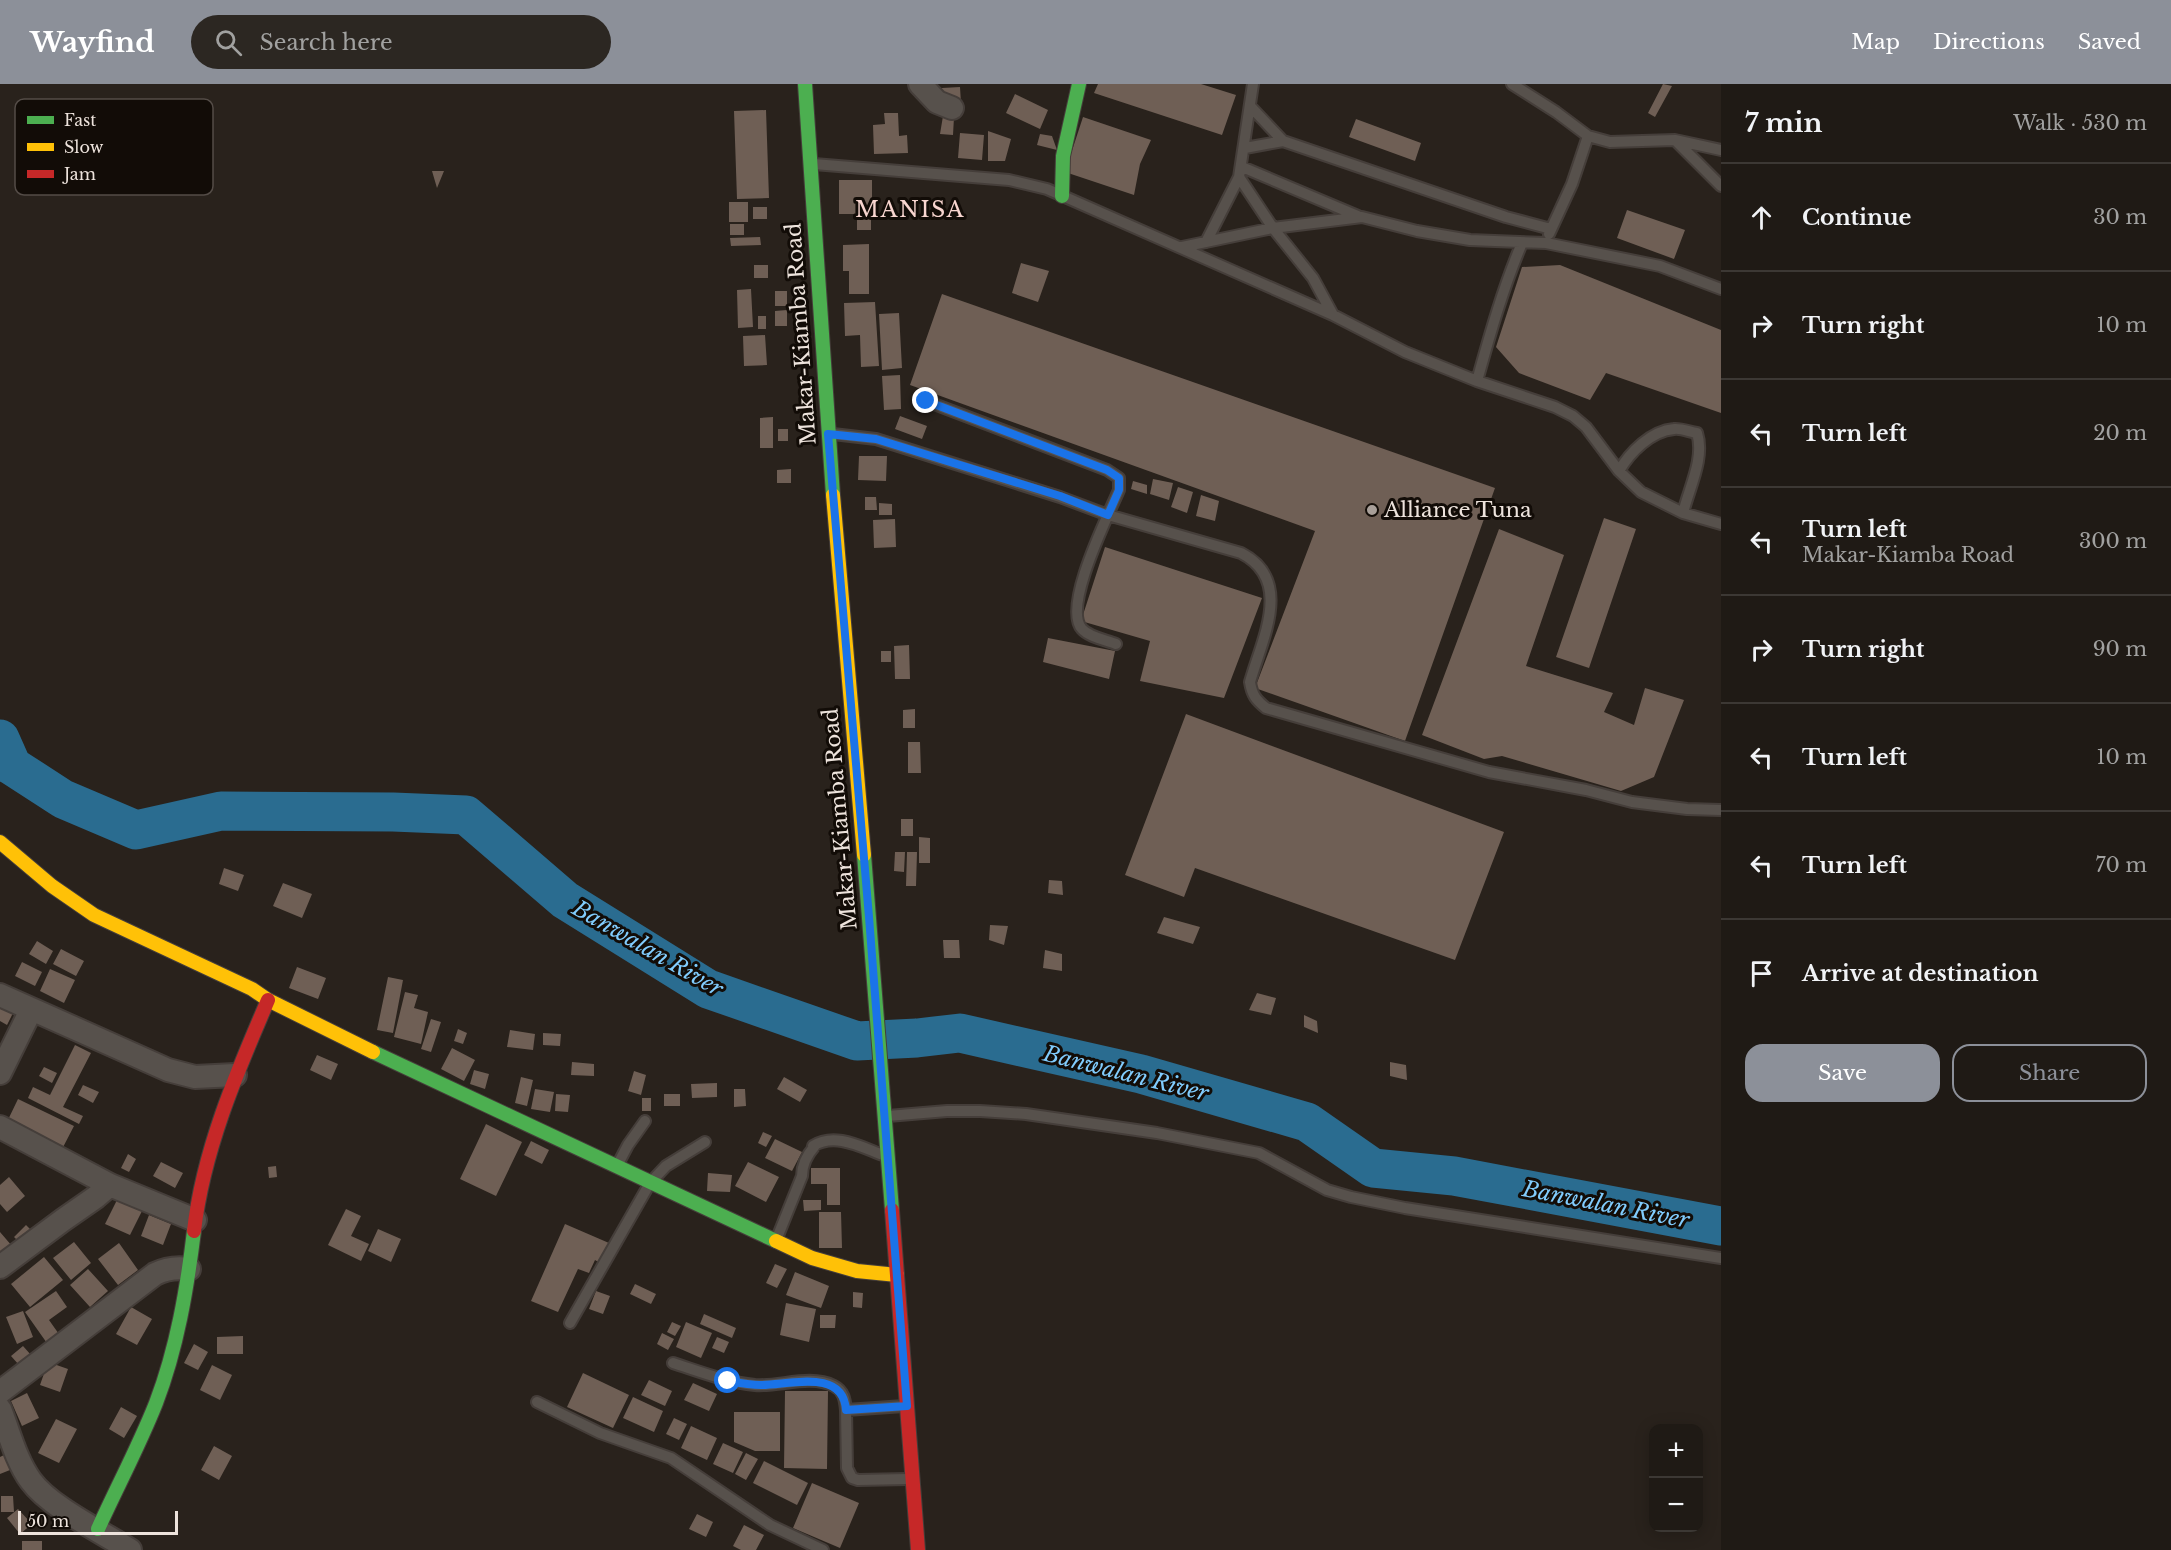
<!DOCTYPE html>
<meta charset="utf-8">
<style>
:root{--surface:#1f1a15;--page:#2c2722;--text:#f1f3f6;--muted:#a1a1a0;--line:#3c3834;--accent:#8c9099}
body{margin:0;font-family:"Libre Baskerville",serif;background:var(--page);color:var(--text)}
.controls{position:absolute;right:18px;bottom:18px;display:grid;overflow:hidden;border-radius:12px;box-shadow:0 3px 15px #0003}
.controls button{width:54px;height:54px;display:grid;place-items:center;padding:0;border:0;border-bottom:2px solid var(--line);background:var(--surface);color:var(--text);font:30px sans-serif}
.scale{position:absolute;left:18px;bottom:15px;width:160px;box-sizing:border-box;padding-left:6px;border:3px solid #ede3dc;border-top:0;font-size:16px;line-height:21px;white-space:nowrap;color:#ede3dc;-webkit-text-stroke:4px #120c07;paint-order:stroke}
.stop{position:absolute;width:18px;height:18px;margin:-14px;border:4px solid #1a73e8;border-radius:50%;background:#fff}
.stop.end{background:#1a73e8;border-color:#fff;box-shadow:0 2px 6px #0008}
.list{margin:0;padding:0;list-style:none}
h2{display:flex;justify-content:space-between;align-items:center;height:78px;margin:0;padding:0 24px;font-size:26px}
h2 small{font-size:20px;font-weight:400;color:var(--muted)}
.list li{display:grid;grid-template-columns:39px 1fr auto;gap:18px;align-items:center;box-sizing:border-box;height:108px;padding:0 24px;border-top:2px solid var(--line)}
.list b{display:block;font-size:22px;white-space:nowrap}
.list p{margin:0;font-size:20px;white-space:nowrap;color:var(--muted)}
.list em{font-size:20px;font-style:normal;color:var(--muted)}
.actions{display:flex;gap:12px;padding:18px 24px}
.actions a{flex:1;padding:14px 0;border:2px solid var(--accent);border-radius:18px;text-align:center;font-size:21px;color:var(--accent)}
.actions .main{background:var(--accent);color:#fff}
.icon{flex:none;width:33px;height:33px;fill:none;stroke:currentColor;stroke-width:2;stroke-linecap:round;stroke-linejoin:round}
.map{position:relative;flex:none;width:1721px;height:1466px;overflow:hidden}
header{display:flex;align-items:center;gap:36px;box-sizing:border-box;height:84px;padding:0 30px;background:var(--accent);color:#fff}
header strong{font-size:28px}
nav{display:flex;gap:33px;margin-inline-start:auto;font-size:21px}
.search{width:420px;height:54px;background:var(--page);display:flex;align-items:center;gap:15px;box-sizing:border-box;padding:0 21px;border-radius:33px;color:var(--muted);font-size:22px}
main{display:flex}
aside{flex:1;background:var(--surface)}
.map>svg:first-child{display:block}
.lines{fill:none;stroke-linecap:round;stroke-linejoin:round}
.river{stroke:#2a6c90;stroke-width:39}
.building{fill:#6f5f55}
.lane-casing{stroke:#453e3a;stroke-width:14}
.street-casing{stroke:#453e3a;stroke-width:26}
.fast-casing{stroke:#453e3a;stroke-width:16}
.slow-casing{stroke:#453e3a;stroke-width:16}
.jam-casing{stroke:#453e3a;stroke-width:16}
.lane{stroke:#57514c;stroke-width:10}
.street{stroke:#57514c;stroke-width:22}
.fast{stroke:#4caf50;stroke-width:14}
.slow{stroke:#ffc107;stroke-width:14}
.jam{stroke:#c62828;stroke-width:14}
.route{stroke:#1a73e8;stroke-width:8}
.poi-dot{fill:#a89f99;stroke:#120c07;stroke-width:2}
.labels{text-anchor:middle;stroke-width:6;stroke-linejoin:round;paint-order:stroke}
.street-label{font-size:21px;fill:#ede3dc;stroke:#120c07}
.poi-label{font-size:21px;fill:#ede3dc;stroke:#120c07;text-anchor:start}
.neighbourhood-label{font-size:22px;letter-spacing:1.5px;fill:#f8d5cf;stroke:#120c07}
.water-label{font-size:22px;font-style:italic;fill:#81ccfd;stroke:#120c07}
.key{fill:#120c07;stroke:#544c47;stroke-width:1.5}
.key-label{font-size:16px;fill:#ede3dc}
</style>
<header>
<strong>Wayfind</strong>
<div class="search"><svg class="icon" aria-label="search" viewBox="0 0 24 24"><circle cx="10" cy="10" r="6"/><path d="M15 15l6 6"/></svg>Search here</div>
<nav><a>Map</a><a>Directions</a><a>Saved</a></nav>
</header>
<main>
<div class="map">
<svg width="1721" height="1466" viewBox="0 0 1721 1466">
<rect width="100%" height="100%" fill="#29221c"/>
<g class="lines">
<!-- river -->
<path class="river" d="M 0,655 L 12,682 L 63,715 L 136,746 L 221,727 L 393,728 L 466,731 L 565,816 L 708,905 L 857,957 L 917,954 L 960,949 L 1141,990 L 1307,1038 L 1373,1084 L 1454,1092 L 1721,1142"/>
</g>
<!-- building -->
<path class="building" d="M 1098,0 L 1201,0 L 1236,11 L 1222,51 L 1094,9 Z
M 1663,0 L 1672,2 L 1655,33 L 1648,29 Z
M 960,3 L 961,19 L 942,20 L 942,4 Z
M 1015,10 L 1048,26 L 1040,45 L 1006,29 Z
M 766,26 L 769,114 L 737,115 L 734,27 Z
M 884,29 L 898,29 L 899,52 L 907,51 L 908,69 L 874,70 L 873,41 L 885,40 Z
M 943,32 L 954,33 L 953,51 L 940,50 Z
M 1083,33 L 1151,56 L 1140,80 L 1134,111 L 1065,88 Z
M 1356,35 L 1421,59 L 1415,77 L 1349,53 Z
M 988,47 L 1011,55 L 1005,77 L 988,77 Z
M 960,49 L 984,51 L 982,76 L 958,74 Z
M 1040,50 L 1052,52 L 1057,66 L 1037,61 Z
M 432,87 L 444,87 L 437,104 Z
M 839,96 L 872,96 L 872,130 L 839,130 Z
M 729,118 L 748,118 L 748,138 L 729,138 Z
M 753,123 L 767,123 L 767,135 L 753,135 Z
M 1627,126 L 1685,146 L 1674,175 L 1617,154 Z
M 857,135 L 871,135 L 871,146 L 857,146 Z
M 730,140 L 744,140 L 744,151 L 730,151 Z
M 760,153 L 761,161 L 731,162 L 730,154 Z
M 869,160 L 869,210 L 849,210 L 849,187 L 843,187 L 843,161 Z
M 1021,179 L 1049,187 L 1038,218 L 1012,209 Z
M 754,181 L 768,181 L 768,194 L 754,194 Z
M 1560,181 L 1721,246 L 1721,329 L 1606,289 L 1590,316 L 1519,289 L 1496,263 L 1522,183 Z
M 751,205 L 753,243 L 738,244 L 737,206 Z
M 775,207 L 787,207 L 787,222 L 775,222 Z
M 942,210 L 1495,404 L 1405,657 L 1255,604 L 1315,447 L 910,301 Z
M 875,218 L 879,282 L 861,283 L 860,251 L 845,252 L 844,219 Z
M 787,226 L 787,242 L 775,242 L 775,227 Z
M 899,229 L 902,284 L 882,286 L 879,230 Z
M 758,232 L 766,232 L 766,245 L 758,245 Z
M 765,251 L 767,281 L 744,282 L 743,252 Z
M 900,291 L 901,325 L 884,326 L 882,292 Z
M 900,332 L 927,342 L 922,355 L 895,345 Z
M 773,333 L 773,364 L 760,364 L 760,334 Z
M 778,345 L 788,345 L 788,357 L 778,357 Z
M 859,372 L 887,372 L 886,397 L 858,396 Z
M 791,385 L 791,399 L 777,399 L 777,386 Z
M 1153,395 L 1173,399 L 1169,416 L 1150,410 Z
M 1133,397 L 1147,401 L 1147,410 L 1131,405 Z
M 1178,403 L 1193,408 L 1187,429 L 1171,423 Z
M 1201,411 L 1219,417 L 1215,437 L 1196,432 Z
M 865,413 L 876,413 L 877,426 L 865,426 Z
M 879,419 L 892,420 L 892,431 L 879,431 Z
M 1604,434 L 1636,445 L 1589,584 L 1556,573 Z
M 895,435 L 896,463 L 874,464 L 873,436 Z
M 1499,445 L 1564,471 L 1526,582 L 1613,609 L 1604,628 L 1634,641 L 1645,604 L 1684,616 L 1654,693 L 1621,707 L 1502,672 L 1484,675 L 1422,651 Z
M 1105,463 L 1262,514 L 1224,614 L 1140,597 L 1150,557 L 1081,537 Z
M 1048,554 L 1115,567 L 1109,595 L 1043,578 Z
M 909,561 L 910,595 L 895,595 L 894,562 Z
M 881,567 L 891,567 L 891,578 L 881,578 Z
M 915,625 L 915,644 L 903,644 L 903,626 Z
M 1186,630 L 1504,748 L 1455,876 L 1195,784 L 1184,813 L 1125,791 Z
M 908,658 L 920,658 L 921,689 L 908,689 Z
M 901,735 L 913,735 L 913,752 L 901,752 Z
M 919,753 L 930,754 L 930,779 L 919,779 Z
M 895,768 L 905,768 L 904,788 L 894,787 Z
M 907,768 L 917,768 L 916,802 L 906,802 Z
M 224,784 L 244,791 L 238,807 L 219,800 Z
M 1049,796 L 1062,797 L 1063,811 L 1048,809 Z
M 283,799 L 312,810 L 302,834 L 273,822 Z
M 1164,833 L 1200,843 L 1193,860 L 1157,849 Z
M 990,841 L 1008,842 L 1004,861 L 989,856 Z
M 943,856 L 959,856 L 960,874 L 944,874 Z
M 37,857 L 53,867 L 46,880 L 29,870 Z
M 61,865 L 84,877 L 76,892 L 53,880 Z
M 1045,866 L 1062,870 L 1062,887 L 1043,884 Z
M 22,878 L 42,888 L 35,902 L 15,892 Z
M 297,883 L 326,894 L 318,915 L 289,904 Z
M 50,885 L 75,896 L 64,919 L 40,907 Z
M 388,893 L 403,896 L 393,949 L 377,946 Z
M 405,908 L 418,911 L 414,924 L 428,928 L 421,960 L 394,953 Z
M 1257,909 L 1276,914 L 1271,931 L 1249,926 Z
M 0,922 L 13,929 L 7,941 L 0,937 Z
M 1304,931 L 1317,937 L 1318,949 L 1304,943 Z
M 431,935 L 441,938 L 431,968 L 421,965 Z
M 458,945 L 467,949 L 463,960 L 454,957 Z
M 510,946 L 535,950 L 533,966 L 507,963 Z
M 543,949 L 561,950 L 560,962 L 543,961 Z
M 75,961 L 91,969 L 63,1023 L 83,1032 L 79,1040 L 28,1014 L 33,1003 L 50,1011 Z
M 452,964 L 475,976 L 464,997 L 441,985 Z
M 317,971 L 338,980 L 331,996 L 310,986 Z
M 572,978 L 594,980 L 594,992 L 571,991 Z
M 1390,978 L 1406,981 L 1407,996 L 1390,992 Z
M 44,983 L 57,989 L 52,999 L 39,992 Z
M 474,986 L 489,990 L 485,1005 L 470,1000 Z
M 634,987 L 646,991 L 641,1011 L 628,1007 Z
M 521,993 L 533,996 L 527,1022 L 515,1019 Z
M 784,993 L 807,1006 L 800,1018 L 777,1005 Z
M 717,999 L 717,1013 L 692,1014 L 691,1000 Z
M 83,1001 L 99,1008 L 93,1019 L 78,1011 Z
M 535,1005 L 554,1008 L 550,1028 L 531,1025 Z
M 734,1005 L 745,1005 L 746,1022 L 734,1023 Z
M 556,1010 L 570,1011 L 568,1028 L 555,1027 Z
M 664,1010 L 680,1010 L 680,1022 L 664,1022 Z
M 642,1014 L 651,1014 L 651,1027 L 642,1027 Z
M 18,1015 L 74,1042 L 60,1069 L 5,1042 Z
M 486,1040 L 522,1058 L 496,1112 L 460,1095 Z
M 763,1048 L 772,1052 L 766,1063 L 758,1059 Z
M 775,1055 L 802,1068 L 792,1087 L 765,1074 Z
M 531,1057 L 549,1066 L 542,1080 L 524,1071 Z
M 128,1070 L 136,1075 L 129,1088 L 121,1084 Z
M 161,1078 L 183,1089 L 175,1104 L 153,1092 Z
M 748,1078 L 779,1093 L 766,1118 L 735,1102 Z
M 276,1082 L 277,1093 L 269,1094 L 268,1083 Z
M 811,1084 L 840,1084 L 840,1121 L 827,1121 L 827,1100 L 811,1100 Z
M 708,1089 L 732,1091 L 730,1108 L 707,1107 Z
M 9,1093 L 25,1112 L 7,1128 L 0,1120 L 0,1101 Z
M 118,1114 L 142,1127 L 130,1151 L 105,1140 Z
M 803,1116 L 821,1116 L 821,1126 L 804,1127 Z
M 346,1125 L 361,1132 L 351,1152 L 369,1160 L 361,1177 L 328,1161 Z
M 819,1128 L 841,1128 L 842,1164 L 819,1164 Z
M 149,1131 L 171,1140 L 163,1161 L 141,1152 Z
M 565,1140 L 609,1159 L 600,1179 L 595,1176 L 589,1189 L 578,1185 L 558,1228 L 531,1217 Z
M 26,1141 L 34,1149 L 22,1161 L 14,1153 Z
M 378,1145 L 401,1155 L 391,1178 L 368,1167 Z
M 0,1148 L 12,1162 L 0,1172 Z
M 74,1158 L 91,1179 L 71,1196 L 53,1174 Z
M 119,1159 L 138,1186 L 118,1201 L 98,1175 Z
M 44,1173 L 63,1196 L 30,1223 L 11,1200 Z
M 775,1180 L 787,1185 L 777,1204 L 766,1199 Z
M 88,1185 L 108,1207 L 90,1223 L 70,1201 Z
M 795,1188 L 829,1202 L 821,1224 L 786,1211 Z
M 635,1200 L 656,1210 L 651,1220 L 630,1210 Z
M 56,1207 L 67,1223 L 49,1236 L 61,1253 L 49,1262 L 25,1228 Z
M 596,1207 L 610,1212 L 603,1230 L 589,1225 Z
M 853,1208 L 863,1209 L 862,1224 L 853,1223 Z
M 786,1219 L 816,1225 L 809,1258 L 780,1251 Z
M 131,1223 L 152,1235 L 137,1261 L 116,1250 Z
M 23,1227 L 33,1253 L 17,1260 L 6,1233 Z
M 704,1230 L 736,1244 L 732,1254 L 700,1240 Z
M 820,1231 L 836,1231 L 835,1244 L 820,1244 Z
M 672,1238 L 681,1242 L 675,1252 L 667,1248 Z
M 686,1238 L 712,1249 L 701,1274 L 676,1263 Z
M 662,1249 L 674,1255 L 668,1266 L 657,1260 Z
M 243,1252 L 243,1270 L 217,1270 L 217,1253 Z
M 717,1253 L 729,1258 L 724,1269 L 712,1264 Z
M 194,1260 L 208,1268 L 198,1286 L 184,1279 Z
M 23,1262 L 31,1271 L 19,1281 L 11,1272 Z
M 48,1278 L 68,1285 L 60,1308 L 40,1301 Z
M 212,1281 L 232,1291 L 220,1316 L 200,1306 Z
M 583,1289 L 629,1311 L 613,1344 L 567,1323 Z
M 649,1296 L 672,1307 L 665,1322 L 641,1311 Z
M 693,1299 L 717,1310 L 709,1327 L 684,1316 Z
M 785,1307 L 828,1307 L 827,1385 L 784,1384 Z
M 27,1309 L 39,1334 L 22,1342 L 11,1317 Z
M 633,1313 L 663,1327 L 654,1348 L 623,1334 Z
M 121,1323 L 137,1332 L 124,1354 L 109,1345 Z
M 734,1328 L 780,1328 L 780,1367 L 755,1367 L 734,1358 Z
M 674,1334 L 687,1340 L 679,1356 L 666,1350 Z
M 56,1335 L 77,1345 L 59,1379 L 38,1369 Z
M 691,1342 L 717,1354 L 707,1376 L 681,1364 Z
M 723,1359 L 743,1368 L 733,1389 L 713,1380 Z
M 214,1362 L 232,1372 L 219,1396 L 201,1386 Z
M 746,1369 L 758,1375 L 746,1396 L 735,1390 Z
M 4,1371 L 10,1386 L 0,1390 L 0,1373 Z
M 764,1377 L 808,1399 L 797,1421 L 753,1399 Z
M 812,1399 L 859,1419 L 840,1464 L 793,1444 Z
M 1,1412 L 13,1412 L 14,1428 L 1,1428 Z
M 18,1425 L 32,1440 L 20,1450 L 7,1434 Z
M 697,1430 L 713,1438 L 706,1453 L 689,1445 Z
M 744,1441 L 764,1451 L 756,1466 L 741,1466 L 733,1462 Z
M 22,1457 L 42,1457 L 42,1466 L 22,1466 Z"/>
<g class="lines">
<defs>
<path id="lane" d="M 1512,0 L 1556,28 L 1588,52 L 1572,100 L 1549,150
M 1250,22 L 1283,57
M 1588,52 L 1610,58 L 1675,56 L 1721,102
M 1675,56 L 1721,66
M 1245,64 L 1283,57 L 1506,133 L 1551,145
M 814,80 L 1009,96 L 1047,105 L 1333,231 L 1405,268 L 1477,297 L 1555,323 L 1573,332 L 1586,343 L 1619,387 L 1641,408 L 1683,429 L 1721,440
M 1242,83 L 1358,132
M 1239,93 L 1273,144 L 1313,194 L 1333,231
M 1206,158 L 1239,93 L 1253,0
M 1182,163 L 1273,144 L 1362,133 L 1417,147 L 1470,156 L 1546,159 L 1660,182 L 1721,205
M 1477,297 C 1490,250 1503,204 1522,159
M 926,317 L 1107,386 L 1119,394 L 1119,406 C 1108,432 1062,523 1082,545 C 1089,553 1106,556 1116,560
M 833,350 L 876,355 L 1060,413 L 1108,431 L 1241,469 C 1294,496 1262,555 1250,598 C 1252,611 1256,616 1266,624 L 1489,688 L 1586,706 L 1632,718 L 1687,725 L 1721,726
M 1619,387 C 1630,368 1651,347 1674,345 C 1681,344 1690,348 1697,349 C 1705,374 1689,404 1683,429
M 888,1032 L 947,1027 L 980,1027 L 1026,1030 L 1157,1049 L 1259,1069 L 1327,1106 L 1351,1113 L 1405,1124 L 1721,1174
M 618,1080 L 628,1061 L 645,1037
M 777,1154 L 802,1092 C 802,1081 807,1071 814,1063 L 813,1062 C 835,1048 861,1063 883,1071
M 570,1239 L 650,1099 L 666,1082 L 705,1058
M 673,1279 C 701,1288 726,1298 755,1301 C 780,1303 810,1290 834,1302 C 844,1307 845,1316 846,1326 L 904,1322
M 537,1318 L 600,1349 L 671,1374 L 770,1441 L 823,1466
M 846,1326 L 847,1384 L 852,1394 L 858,1396 L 908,1395"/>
<path id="street" d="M 920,0 L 937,18 L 952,24
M 0,911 L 168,986 L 195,993 L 235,991
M 0,989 L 31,926
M 0,1043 L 110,1101 L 195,1136
M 0,1183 L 63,1136 L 96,1113 L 110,1101
M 0,1308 L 155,1190 C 167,1184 177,1183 189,1185
M 0,1325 C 9,1348 16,1377 31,1397 C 50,1423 102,1448 130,1466"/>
<path id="fast" d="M 805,0 L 833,411
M 1062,112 L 1063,72 L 1079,0
M 864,771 L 892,1126
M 373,968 L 776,1157
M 98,1445 C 117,1403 139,1362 156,1319 C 177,1264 187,1205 194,1147"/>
<path id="slow" d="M 833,411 L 864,771
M 0,758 L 52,802 L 94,831 L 252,905 L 268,916 L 373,968
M 776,1157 L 812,1174 L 857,1187 L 897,1191"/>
<path id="jam" d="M 892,1126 L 918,1466
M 194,1147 C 203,1067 236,990 268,916"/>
</defs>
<!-- lane casing -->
<use href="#lane" class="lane-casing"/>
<!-- street casing -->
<use href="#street" class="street-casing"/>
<!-- fast casing -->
<use href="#fast" class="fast-casing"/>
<!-- slow casing -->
<use href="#slow" class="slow-casing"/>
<!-- jam casing -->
<use href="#jam" class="jam-casing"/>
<!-- lane -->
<use href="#lane" class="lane"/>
<!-- street -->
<use href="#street" class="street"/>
<!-- fast -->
<use href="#fast" class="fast"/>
<!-- slow -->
<use href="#slow" class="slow"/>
<!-- jam -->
<use href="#jam" class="jam"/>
</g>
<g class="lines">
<!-- route -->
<path class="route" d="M 728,1297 C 739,1299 750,1301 761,1301 C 789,1301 843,1284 846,1326 L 907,1322 L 869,833 L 828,350 L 876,355 L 1060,412 L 1108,431 L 1119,406 L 1119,394 L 1107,386 L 926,317"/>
</g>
<!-- markers -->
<circle class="poi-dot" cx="1372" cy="426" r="6"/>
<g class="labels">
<!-- street labels -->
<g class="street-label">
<text transform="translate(801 250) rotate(-94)" y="7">Makar-Kiamba Road</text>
<text transform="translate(840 735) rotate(-95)" y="7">Makar-Kiamba Road</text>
</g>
<!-- poi labels -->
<g class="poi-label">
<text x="1384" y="433">Alliance Tuna</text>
</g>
<!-- neighbourhood labels -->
<g class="neighbourhood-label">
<text x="910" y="133">MANISA</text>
</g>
<!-- water labels -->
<g class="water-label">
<text transform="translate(648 864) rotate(30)" y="8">Banwalan River</text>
<text transform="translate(1126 989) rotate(14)" y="8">Banwalan River</text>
<text transform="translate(1606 1120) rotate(11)" y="8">Banwalan River</text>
</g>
</g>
<!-- legend -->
<rect x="15" y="15" width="198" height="96" rx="9" class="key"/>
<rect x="27" y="32" width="27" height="8" fill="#4caf50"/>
<rect x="27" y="59" width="27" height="8" fill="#ffc107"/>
<rect x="27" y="86" width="27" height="8" fill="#c62828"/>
<g class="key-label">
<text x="64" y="42">Fast</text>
<text x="64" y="69">Slow</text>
<text x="64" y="96">Jam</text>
</g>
</svg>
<div class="controls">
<button>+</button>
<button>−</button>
</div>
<div class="scale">50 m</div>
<div class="stop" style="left:728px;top:1297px"></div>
<div class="stop end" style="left:926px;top:317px"></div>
</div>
<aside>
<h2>7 min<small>Walk · 530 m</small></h2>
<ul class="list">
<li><svg class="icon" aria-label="ahead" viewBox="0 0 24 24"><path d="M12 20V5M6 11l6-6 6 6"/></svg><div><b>Continue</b></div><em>30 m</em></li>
<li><svg class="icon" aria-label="right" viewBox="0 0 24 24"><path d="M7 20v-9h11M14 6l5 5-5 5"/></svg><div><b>Turn right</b></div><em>10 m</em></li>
<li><svg class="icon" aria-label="left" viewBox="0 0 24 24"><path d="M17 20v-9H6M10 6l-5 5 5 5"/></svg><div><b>Turn left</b></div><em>20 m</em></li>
<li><svg class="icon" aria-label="left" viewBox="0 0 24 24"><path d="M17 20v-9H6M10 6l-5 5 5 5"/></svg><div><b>Turn left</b><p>Makar-Kiamba Road</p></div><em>300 m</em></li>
<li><svg class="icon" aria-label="right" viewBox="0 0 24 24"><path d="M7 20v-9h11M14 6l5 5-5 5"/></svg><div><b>Turn right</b></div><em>90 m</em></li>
<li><svg class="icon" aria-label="left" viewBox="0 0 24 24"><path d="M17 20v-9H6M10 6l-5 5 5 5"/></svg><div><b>Turn left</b></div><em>10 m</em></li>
<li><svg class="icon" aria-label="left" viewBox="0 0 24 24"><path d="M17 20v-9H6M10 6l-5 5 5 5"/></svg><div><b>Turn left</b></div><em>70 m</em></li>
<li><svg class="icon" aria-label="arrive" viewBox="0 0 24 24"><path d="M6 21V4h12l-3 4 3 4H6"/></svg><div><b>Arrive at destination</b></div></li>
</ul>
<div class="actions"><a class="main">Save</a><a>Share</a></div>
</aside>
</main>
